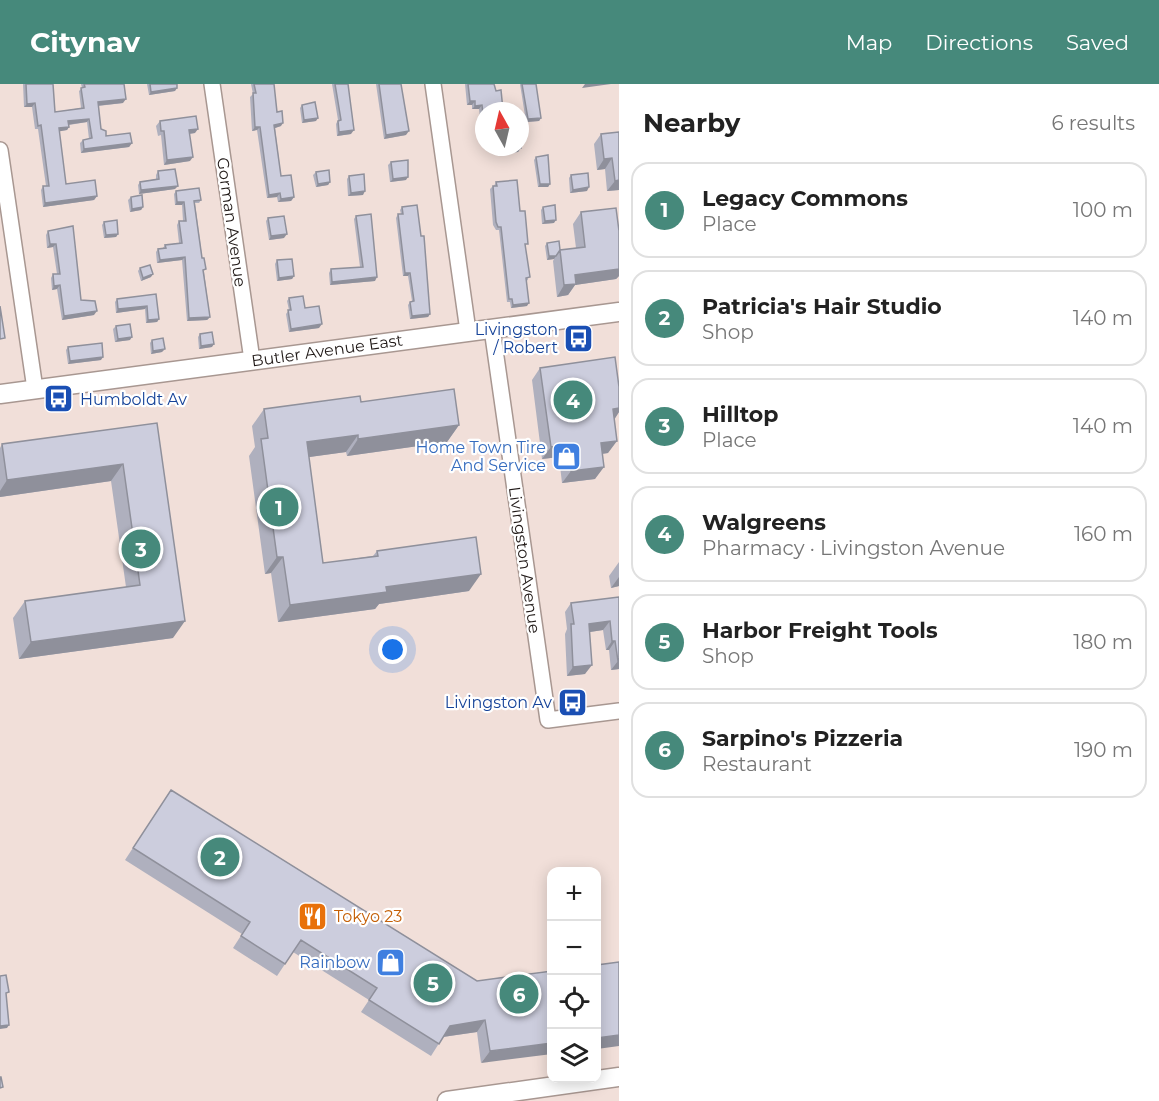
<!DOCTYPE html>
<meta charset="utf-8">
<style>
:root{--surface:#fff;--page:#f2f2f2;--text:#222;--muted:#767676;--line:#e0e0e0;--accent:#46897b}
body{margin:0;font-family:Montserrat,sans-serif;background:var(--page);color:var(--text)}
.controls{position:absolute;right:18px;bottom:18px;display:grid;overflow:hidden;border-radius:12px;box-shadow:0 3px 15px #0003}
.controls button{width:54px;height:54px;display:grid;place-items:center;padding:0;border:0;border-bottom:2px solid var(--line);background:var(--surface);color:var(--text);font:30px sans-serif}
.compass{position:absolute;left:475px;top:18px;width:54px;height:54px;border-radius:50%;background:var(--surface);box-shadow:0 3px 15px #0003;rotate:352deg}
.you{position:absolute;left:393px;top:566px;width:21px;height:21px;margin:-15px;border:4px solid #fff;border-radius:50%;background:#1a73e8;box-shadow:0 0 0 9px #1a73e833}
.badge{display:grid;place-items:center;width:39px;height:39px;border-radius:50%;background:var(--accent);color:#fff;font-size:20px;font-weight:700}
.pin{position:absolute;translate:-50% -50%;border:3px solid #fff;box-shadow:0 2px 6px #0006}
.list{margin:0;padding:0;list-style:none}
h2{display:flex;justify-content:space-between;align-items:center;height:78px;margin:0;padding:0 24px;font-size:26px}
h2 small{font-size:20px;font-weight:400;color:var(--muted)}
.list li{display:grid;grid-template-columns:39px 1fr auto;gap:18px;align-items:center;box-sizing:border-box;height:96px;margin:0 12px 12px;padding:0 12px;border:2px solid var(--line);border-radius:18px}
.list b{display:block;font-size:22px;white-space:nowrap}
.list p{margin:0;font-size:20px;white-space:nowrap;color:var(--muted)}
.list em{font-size:20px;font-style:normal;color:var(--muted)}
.icon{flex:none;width:33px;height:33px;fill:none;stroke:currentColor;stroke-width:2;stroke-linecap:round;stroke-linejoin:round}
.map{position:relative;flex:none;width:619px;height:1017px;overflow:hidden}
header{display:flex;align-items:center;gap:36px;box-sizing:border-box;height:84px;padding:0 30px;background:var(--accent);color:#fff}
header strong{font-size:28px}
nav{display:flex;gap:33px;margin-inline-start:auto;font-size:21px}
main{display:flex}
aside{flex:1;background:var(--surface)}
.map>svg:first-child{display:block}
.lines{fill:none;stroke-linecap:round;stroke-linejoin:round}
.minor-casing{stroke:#a89791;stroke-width:18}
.tertiary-casing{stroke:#a89791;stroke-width:21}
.minor{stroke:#fff;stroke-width:15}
.tertiary{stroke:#fff;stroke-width:18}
.wall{fill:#afb0be}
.shaded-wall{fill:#8f909b}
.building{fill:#cccddd;stroke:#8f909b;stroke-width:1.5}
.labels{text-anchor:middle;stroke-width:4.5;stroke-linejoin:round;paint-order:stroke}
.street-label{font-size:16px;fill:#201917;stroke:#fff}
.transit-label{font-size:16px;fill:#164399;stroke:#fff;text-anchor:end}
.shop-label{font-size:16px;fill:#366cbe;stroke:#fff;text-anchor:end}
.food-label{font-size:16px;fill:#c56008;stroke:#fff;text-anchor:start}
</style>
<header>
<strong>Citynav</strong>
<nav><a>Map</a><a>Directions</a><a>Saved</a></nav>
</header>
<main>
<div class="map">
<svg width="619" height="1017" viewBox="0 0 619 1017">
<rect width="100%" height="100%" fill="#f1dfd9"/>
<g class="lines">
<defs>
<path id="minor" d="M 212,0 L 252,276
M 433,0 L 468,247
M 0,66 L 35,305
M 492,245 L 548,636 L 619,627"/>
<path id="tertiary" d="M 0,310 L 619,228
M 447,1017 L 619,993"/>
</defs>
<!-- minor casing -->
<use href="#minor" class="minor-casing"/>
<!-- tertiary casing -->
<use href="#tertiary" class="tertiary-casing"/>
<!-- minor -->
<use href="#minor" class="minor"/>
<!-- tertiary -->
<use href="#tertiary" class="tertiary"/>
</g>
<!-- wall -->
<path class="wall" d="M 23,0 L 53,0 L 55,28 L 81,24 L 79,7 L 82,4 L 81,0 L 124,0 L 123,19 L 98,22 L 101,45 L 106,52 L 132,59 L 129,63 L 81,69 L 80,59 L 83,56 L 89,55 L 87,38 L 69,41 L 69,43 L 67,46 L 59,47 L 66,100 L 97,112 L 94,116 L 43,123 L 41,106 L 43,102 L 46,102 L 38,45 L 35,45 L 32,23 L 24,23 Z
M 147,0 L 177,0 L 175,7 L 149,11 Z
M 251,0 L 274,0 L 277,28 L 281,42 L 275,44 L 281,92 L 294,113 L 291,117 L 278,118 L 277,113 L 267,114 L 257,46 L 252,47 L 250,13 L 253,10 Z
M 332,0 L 348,0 L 351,50 L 337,52 L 336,40 L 338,36 Z
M 376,0 L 401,0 L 406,51 L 384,55 Z
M 465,0 L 494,0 L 484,27 L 484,46 L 481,43 L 479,25 L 472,25 L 472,21 L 467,21 Z
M 520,0 L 536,0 L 541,34 L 539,37 L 526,38 Z
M 302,21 L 316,37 L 302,39 L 300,24 Z
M 160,37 L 195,49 L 190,50 L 190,77 L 164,81 L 161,51 L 158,52 L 156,42 Z
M 619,48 L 619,106 L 607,107 L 605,85 L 597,86 L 594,60 L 601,50 Z
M 489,63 L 520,63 L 518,68 L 500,70 L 495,64 L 489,65 Z
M 536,73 L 550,100 L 548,103 L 538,103 L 534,76 Z
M 391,78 L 406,96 L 390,98 L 388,81 Z
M 158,87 L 175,105 L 139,110 L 138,101 L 140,98 L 156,95 L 156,91 Z
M 316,88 L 330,98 L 328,101 L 316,103 L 313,91 Z
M 571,91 L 587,107 L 570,109 L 569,94 Z
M 349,92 L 363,111 L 348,112 L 347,95 Z
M 496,98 L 520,127 L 526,163 L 525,163 L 528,196 L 526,197 L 527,222 L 511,224 L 510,218 L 507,218 L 499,146 L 496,146 L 493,141 L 490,105 L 493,102 L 494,102 Z
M 176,107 L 201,116 L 199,119 L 195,119 L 210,233 L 207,236 L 187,237 L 182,176 L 157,179 L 156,168 L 158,165 L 163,164 L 165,161 L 179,159 L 177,141 L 179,137 L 183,137 L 182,121 L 175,121 L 174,110 Z
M 131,113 L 143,123 L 141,126 L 130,128 L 128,116 Z
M 402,123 L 430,230 L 428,233 L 410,235 L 408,221 L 410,218 L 412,217 L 408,192 L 403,192 L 396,134 L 398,130 L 401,130 L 400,126 Z
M 543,123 L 554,139 L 542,140 L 541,126 Z
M 581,128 L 619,147 L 619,192 L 616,195 L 575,201 L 568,211 L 557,213 L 553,177 L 554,175 L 547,176 L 545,162 L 547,159 L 560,166 L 576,164 L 573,140 Z
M 356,132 L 375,197 L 330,201 L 329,189 L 331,185 L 360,183 L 354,135 Z
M 268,134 L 284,154 L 269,156 L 266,137 Z
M 104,138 L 118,150 L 116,153 L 104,154 L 102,141 Z
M 73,142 L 81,216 L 94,231 L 62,236 L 57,205 L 52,206 L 51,194 L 53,190 L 57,190 L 53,163 L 47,164 L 46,151 L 48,147 Z
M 277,176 L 294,192 L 292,195 L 277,197 L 275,180 Z
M 140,184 L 151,193 L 141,197 L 138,187 Z
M 156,210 L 159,235 L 157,238 L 146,239 L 145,225 L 116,229 L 115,218 L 117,215 Z
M 289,214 L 319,244 L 289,248 L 286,230 L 289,226 L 287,217 Z
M 116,242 L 130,256 L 115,258 L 113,245 Z
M 200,250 L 212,263 L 199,265 L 198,253 Z
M 152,256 L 162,268 L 151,270 L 150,259 Z
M 68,263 L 101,276 L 68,280 L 66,266 Z
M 540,284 L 619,303 L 619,328 L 614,335 L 608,369 L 602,370 L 595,395 L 562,399 L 559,373 L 542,375 L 532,296 Z
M 361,318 L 459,341 L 447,358 L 347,372 L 346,368 L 309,373 L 323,479 L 373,472 L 377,467 L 469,507 L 379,520 L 375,525 L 278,538 L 271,489 L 265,490 L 249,372 L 255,363 L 252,342 L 264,325 Z
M 157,339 L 173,554 L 19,575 L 13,534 L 25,517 L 126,503 L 111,397 L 0,413 L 0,364 L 2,360 Z
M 619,478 L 619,502 L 611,504 L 609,492 Z
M 619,513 L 619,585 L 611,586 L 609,566 L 606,566 L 603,546 L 590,548 L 585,590 L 567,592 L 565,550 L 567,545 L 565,528 L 571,519 Z
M 171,706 L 477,897 L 552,887 L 481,979 L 477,948 L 443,953 L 431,972 L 361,928 L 369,916 L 293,868 L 277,892 L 233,864 L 242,850 L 125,776 Z"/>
<!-- shaded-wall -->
<path class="shaded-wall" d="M 585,0 L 611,0 L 582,4 Z
M 177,4 L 175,7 L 149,11 L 151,8 Z
M 126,15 L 123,19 L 95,22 L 98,18 Z
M 470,17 L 475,17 L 472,21 L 467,21 Z
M 35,19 L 32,23 L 24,23 L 27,20 Z
M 482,21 L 479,25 L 472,25 L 475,22 Z
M 318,34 L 316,37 L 302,39 L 304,36 Z
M 541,34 L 539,37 L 526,38 L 528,35 Z
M 89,35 L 87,38 L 66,41 L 68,37 Z
M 283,39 L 281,42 L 272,45 L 274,41 Z
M 69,43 L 67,46 L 56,48 L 59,44 Z
M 255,43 L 260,43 L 257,46 L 252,47 Z
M 198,45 L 195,49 L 186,50 L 189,46 Z
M 354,46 L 351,50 L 337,52 L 339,48 Z
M 409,47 L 406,51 L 384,55 L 386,51 Z
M 132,59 L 129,63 L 81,69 L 84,65 Z
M 521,64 L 518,68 L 500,70 L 503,66 Z
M 193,73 L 190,77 L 164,81 L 167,76 Z
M 612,74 L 605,85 L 597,86 L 604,75 Z
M 408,93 L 406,96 L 390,98 L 393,95 Z
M 619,96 L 619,106 L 607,107 L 615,97 Z
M 330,98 L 328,101 L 316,103 L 318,100 Z
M 540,100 L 550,100 L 548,103 L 538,103 Z
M 178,102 L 175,105 L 139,110 L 141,106 Z
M 589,103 L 587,107 L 570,109 L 573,106 Z
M 365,107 L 363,111 L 348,112 L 351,109 Z
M 280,109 L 277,113 L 267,114 L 269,111 Z
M 97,112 L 94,116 L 43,123 L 45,119 Z
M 294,113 L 291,117 L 278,118 L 281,115 Z
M 177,118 L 184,118 L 182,121 L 175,121 Z
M 143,123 L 141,126 L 130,128 L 132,125 Z
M 556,136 L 554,139 L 542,140 L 545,137 Z
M 118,150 L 116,153 L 104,154 L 106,151 Z
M 287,150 L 284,154 L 269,156 L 271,152 Z
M 50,160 L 56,160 L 53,163 L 47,164 Z
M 549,172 L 556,172 L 554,175 L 547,176 Z
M 185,173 L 182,176 L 157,179 L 160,176 Z
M 619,185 L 619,192 L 616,195 L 575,201 L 568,211 L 557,213 L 564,201 L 575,191 Z
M 405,189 L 410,189 L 408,192 L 403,192 Z
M 153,190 L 151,193 L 141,197 L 143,194 Z
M 294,192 L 292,195 L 277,197 L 279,194 Z
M 377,193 L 375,197 L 330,201 L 332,198 Z
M 60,201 L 57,205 L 52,206 L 54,202 Z
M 529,219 L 527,222 L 511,224 L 513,221 Z
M 147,222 L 145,225 L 116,229 L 118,225 Z
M 97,227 L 94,231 L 62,236 L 64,232 Z
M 430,230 L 428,233 L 410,235 L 412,232 Z
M 210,233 L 207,236 L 187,237 L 189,234 Z
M 159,235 L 157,238 L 146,239 L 148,236 Z
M 322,240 L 319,244 L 289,248 L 291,245 Z
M 132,253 L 130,256 L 115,258 L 118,255 Z
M 214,260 L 212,263 L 199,265 L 201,262 Z
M 165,265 L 162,268 L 151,270 L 153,267 Z
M 103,273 L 101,276 L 68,280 L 70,277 Z
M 619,324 L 619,328 L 614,336 L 613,325 Z
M 459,341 L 447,358 L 347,372 L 358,355 Z
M 358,351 L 346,368 L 295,375 L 307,358 Z
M 617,357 L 608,369 L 593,371 L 601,359 Z
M 568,361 L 559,373 L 542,375 L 551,363 Z
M 123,380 L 111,397 L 0,413 L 0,407 L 7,396 Z
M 604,383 L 595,395 L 562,399 L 571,387 Z
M 277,473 L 283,473 L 271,489 L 265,490 Z
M 481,490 L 469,507 L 379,520 L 375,525 L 278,538 L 290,521 L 386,503 Z
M 619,493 L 619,502 L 611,504 Z
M 185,537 L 173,554 L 19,575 L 31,558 Z
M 610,537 L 603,546 L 583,549 L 589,540 Z
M 612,557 L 615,557 L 609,566 L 606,566 Z
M 618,577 L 619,577 L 619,585 L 611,586 Z
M 592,581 L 585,590 L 567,592 L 573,583 Z
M 485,936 L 477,948 L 442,953 L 450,942 Z
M 9,941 L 7,944 L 0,945 L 0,942 Z
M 619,951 L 619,962 L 597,965 L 597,954 Z
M 552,959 L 552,970 L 481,979 L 490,967 Z"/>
<!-- building -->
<path class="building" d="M 26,0 L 53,0 L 55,28 L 84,24 L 81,4 L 85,3 L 84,0 L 124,0 L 126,15 L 98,18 L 101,45 L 106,47 L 106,52 L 130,49 L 132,59 L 84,65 L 83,56 L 92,54 L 89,35 L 68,37 L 69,43 L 59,44 L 66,100 L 95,96 L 97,112 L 45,119 L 43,102 L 49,102 L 41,41 L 38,42 L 35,19 L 27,20 Z
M 150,0 L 177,0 L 177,4 L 151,8 Z
M 254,0 L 274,0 L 277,28 L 282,27 L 283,39 L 274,41 L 281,92 L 291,91 L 294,113 L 281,115 L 280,109 L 269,111 L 260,43 L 255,43 L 253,9 L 256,9 Z
M 335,0 L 348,0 L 354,46 L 339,48 L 338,37 L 341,36 Z
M 379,0 L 401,0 L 409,47 L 386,51 Z
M 468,0 L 494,0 L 496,7 L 501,6 L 503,26 L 508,26 L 508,27 L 484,27 L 484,39 L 482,21 L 475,22 L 475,17 L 470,17 Z
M 522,0 L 536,0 L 541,34 L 528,35 Z
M 315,18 L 318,34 L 304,36 L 302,21 Z
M 196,32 L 198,45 L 189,46 L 193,73 L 167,76 L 164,47 L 161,47 L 160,37 Z
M 619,48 L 619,96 L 615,97 L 612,74 L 604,75 L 601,50 Z
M 520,58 L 521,64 L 503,66 L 500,63 L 520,63 Z
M 548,71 L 550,100 L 540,100 L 536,73 Z
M 408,76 L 408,93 L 393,95 L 391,78 Z
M 175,85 L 178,102 L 141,106 L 140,98 L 159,95 L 158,87 Z
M 329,86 L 330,98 L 318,100 L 316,88 Z
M 588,89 L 589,103 L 573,106 L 571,91 Z
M 364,90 L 365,107 L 351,109 L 349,92 Z
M 517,96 L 520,127 L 525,127 L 528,160 L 525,160 L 530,193 L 526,194 L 529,219 L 513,221 L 512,215 L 509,215 L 501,143 L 498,143 L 496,138 L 493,102 L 497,102 L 496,98 Z
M 199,104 L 201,116 L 194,117 L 202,174 L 204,174 L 206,185 L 203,186 L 210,233 L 189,234 L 185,173 L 160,176 L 158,165 L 166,164 L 165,161 L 182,159 L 179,137 L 186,137 L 184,118 L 177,118 L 176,107 Z
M 142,111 L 143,123 L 132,125 L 131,113 Z
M 417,121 L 421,152 L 424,152 L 430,230 L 412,232 L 410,218 L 414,217 L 410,189 L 405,189 L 398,130 L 403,130 L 402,123 Z
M 555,121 L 556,136 L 545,137 L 543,123 Z
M 616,124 L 619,147 L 619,185 L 575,191 L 576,200 L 564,201 L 560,166 L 585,163 L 581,128 Z
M 371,130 L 377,193 L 332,198 L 331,185 L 363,183 L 356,132 Z
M 284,132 L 287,150 L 271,152 L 268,134 Z
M 117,136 L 118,150 L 106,151 L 104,138 Z
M 73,142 L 81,216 L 95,217 L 97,227 L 64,232 L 60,201 L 54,202 L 53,190 L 60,190 L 56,160 L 50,160 L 48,147 Z
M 559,157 L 560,166 L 556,172 L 549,172 L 547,159 Z
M 292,175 L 294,192 L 279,194 L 277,176 Z
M 150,181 L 153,190 L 143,194 L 140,184 Z
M 156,210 L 159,235 L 148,236 L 147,222 L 118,225 L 117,215 Z
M 303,212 L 305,224 L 319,222 L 322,240 L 291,245 L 288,226 L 291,226 L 289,214 Z
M 0,222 L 5,254 L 0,255 Z
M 130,240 L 132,253 L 118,255 L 116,242 Z
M 212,248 L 214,260 L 201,262 L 200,250 Z
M 163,254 L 165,265 L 153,267 L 152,256 Z
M 102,259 L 103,273 L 70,277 L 68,263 Z
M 615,273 L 619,303 L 619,324 L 613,325 L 617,357 L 601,359 L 604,383 L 571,387 L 568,361 L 551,363 L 540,284 Z
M 454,305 L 459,341 L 358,355 L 358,351 L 307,358 L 323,479 L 378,472 L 377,467 L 476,453 L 481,490 L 386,503 L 387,508 L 290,521 L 283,473 L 277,473 L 261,355 L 268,354 L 264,325 L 360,312 L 361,318 Z
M 157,339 L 185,537 L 31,558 L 25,517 L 140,501 L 123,380 L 7,396 L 2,360 Z
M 619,513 L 619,577 L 618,577 L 615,557 L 612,557 L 610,537 L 589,540 L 592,581 L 573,583 L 571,540 L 574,540 L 571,519 Z
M 171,706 L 477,897 L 552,887 L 552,959 L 490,967 L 485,936 L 450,942 L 439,960 L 369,916 L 377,904 L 301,856 L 285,880 L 241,852 L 250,838 L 133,764 Z
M 619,878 L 619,951 L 597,954 L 597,881 Z
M 6,891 L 9,908 L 6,909 L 9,941 L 0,942 L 0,892 Z
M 0,993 L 1,993 L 3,1003 L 0,1004 Z"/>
<!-- icons -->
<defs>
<symbol id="bus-square" viewBox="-11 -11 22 22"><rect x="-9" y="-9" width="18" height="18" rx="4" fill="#1a4fb4" stroke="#fff"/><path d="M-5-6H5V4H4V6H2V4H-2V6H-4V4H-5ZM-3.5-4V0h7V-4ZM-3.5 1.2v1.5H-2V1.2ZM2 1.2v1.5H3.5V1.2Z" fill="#fff"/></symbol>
<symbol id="shop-square" viewBox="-11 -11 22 22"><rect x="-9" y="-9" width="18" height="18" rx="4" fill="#3f7fe0" stroke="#fff"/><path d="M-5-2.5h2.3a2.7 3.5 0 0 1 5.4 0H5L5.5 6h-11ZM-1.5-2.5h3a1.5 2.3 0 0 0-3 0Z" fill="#fff"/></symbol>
<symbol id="restaurant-square" viewBox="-11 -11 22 22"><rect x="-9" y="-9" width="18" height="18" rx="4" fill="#e8710a" stroke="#fff"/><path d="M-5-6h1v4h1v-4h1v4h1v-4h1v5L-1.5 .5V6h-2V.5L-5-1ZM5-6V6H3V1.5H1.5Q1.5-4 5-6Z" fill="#fff"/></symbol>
</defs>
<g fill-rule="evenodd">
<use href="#bus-square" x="562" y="238" width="33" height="33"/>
<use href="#bus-square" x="42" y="298" width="33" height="33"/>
<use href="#shop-square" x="550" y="356" width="33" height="33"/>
<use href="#bus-square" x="556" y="602" width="33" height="33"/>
<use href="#restaurant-square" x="296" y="816" width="33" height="33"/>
<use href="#shop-square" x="374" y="862" width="33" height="33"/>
</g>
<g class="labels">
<!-- street labels -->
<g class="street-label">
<text transform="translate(232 138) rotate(82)" y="6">Gorman Avenue</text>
<text transform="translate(327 266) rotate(-8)" y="6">Butler Avenue East</text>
<text transform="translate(525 476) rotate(82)" y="6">Livingston Avenue</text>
</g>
<!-- transit labels -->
<g class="transit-label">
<text x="558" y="251">Livingston<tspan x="558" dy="18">/ Robert</tspan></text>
<text x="80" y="321" text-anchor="start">Humboldt Av</text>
<text x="552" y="624">Livingston Av</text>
</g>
<!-- shop labels -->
<g class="shop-label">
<text x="546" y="369">Home Town Tire<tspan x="546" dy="18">And Service</tspan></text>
<text x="370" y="884">Rainbow</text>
</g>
<!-- food labels -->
<g class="food-label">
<text x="334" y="838">Tokyo 23</text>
</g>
</g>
</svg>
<div class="controls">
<button>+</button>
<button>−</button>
<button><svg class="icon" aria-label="locate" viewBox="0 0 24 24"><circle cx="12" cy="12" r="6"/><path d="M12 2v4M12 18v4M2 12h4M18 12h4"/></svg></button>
<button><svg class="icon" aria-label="layers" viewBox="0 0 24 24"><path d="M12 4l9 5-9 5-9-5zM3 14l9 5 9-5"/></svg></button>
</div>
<svg class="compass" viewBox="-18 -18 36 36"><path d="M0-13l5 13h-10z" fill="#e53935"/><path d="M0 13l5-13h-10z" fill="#767676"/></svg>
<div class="you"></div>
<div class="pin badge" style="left:279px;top:423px">1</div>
<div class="pin badge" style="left:220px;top:773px">2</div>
<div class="pin badge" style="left:141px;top:465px">3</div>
<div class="pin badge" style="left:573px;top:316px">4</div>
<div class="pin badge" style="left:433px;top:899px">5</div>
<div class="pin badge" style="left:519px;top:910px">6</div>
</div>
<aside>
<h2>Nearby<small>6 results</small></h2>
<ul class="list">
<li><span class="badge">1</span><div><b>Legacy Commons</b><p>Place</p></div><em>100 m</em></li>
<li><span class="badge">2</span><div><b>Patricia's Hair Studio</b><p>Shop</p></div><em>140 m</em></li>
<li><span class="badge">3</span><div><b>Hilltop</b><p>Place</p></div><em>140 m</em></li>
<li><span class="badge">4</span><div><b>Walgreens</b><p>Pharmacy · Livingston Avenue</p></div><em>160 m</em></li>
<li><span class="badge">5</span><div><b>Harbor Freight Tools</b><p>Shop</p></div><em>180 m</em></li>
<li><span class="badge">6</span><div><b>Sarpino's Pizzeria</b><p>Restaurant</p></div><em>190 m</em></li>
</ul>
</aside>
</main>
